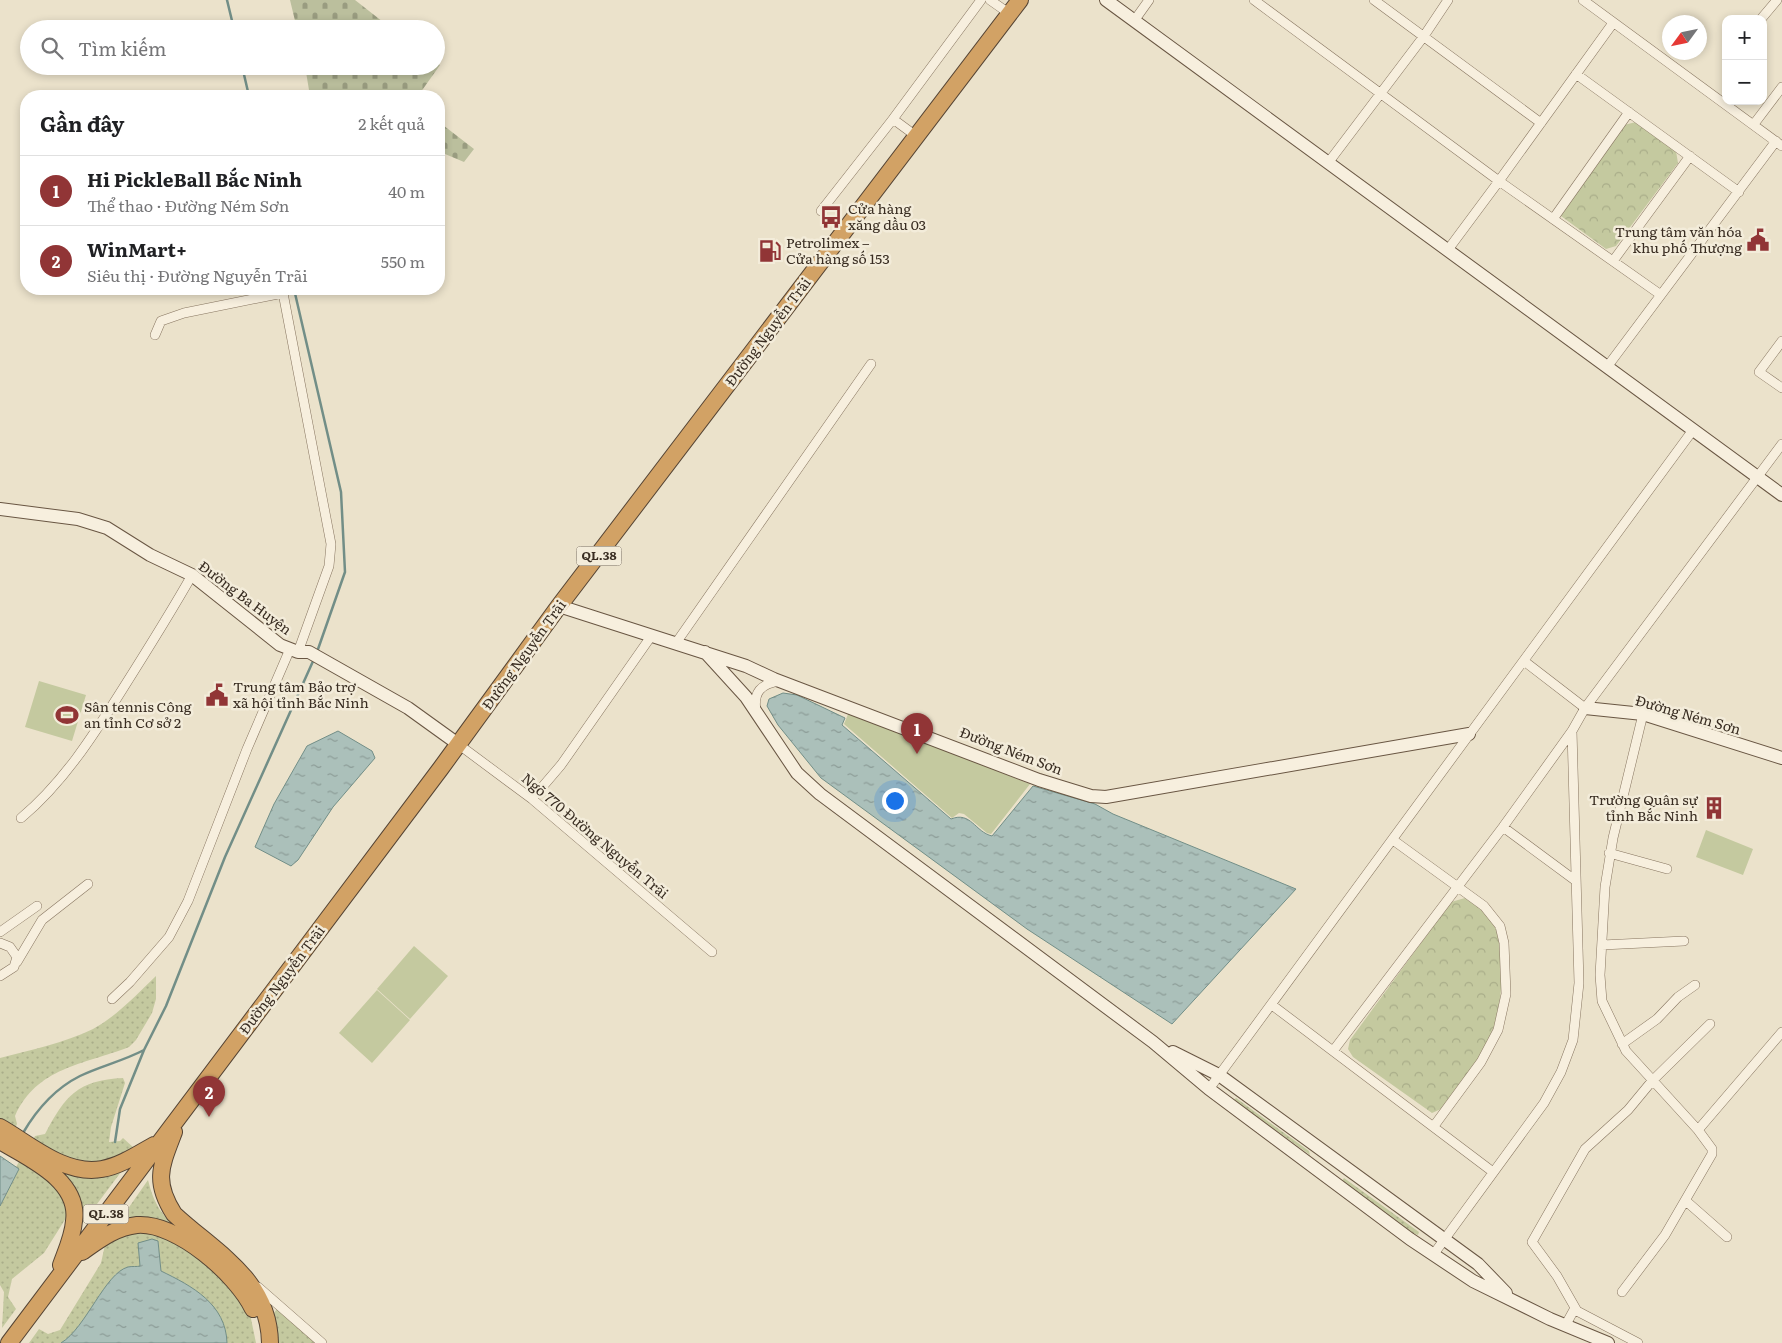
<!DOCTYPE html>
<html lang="vi">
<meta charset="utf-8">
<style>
:root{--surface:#fff;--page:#f6f6f6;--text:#202124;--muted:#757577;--line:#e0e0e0;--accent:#913536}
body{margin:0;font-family:Literata,serif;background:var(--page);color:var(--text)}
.controls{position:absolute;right:15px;top:15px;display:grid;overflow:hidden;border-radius:10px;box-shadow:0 2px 8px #0003}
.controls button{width:45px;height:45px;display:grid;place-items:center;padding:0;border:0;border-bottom:1px solid var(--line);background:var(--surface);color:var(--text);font:25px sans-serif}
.compass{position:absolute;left:1662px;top:15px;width:45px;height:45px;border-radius:50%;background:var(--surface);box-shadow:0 2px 8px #0003;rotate:237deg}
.you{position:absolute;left:894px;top:800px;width:18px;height:18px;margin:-12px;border:4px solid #fff;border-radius:50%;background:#1a73e8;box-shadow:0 0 0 8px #1a73e833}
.badge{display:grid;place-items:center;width:32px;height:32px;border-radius:50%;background:var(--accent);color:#fff;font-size:16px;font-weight:700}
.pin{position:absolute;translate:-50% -41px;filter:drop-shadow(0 1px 2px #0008)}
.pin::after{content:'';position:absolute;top:26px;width:18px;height:15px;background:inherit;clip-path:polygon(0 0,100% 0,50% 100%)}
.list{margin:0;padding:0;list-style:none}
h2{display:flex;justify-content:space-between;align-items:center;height:65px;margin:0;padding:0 20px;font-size:21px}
h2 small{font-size:16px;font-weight:400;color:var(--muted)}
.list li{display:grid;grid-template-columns:32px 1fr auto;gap:15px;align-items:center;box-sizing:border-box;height:70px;padding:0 20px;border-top:1px solid var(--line)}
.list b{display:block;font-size:19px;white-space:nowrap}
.list p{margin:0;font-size:16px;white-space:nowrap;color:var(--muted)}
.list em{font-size:16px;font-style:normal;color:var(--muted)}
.icon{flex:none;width:28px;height:28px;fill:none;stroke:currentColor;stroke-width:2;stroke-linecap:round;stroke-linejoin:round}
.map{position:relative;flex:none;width:1782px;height:1343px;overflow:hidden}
.search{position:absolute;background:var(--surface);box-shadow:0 2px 8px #0003;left:20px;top:20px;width:425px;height:55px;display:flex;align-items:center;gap:12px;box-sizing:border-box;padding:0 18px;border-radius:28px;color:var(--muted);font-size:19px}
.panel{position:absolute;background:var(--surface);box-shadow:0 2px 8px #0003;left:20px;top:90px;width:425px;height:205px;border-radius:20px}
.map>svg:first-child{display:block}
.grass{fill:url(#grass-dots)}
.forest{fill:url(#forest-crowns)}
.cemetery{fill:url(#cemetery-stones)}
.pitch{fill:#c4c99f}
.water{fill:url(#water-ripples);stroke:#728e87}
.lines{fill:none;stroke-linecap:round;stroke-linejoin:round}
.stream{stroke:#728e87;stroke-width:2.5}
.street-casing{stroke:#877560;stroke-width:10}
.secondary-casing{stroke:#695643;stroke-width:14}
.highway-casing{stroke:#554434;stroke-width:18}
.street{stroke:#f7efde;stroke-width:9}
.secondary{stroke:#f7efde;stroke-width:12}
.highway{stroke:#d2a265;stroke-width:16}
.labels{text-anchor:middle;stroke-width:5;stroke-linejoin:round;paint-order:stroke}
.shield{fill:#f3ecda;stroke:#716659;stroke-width:1}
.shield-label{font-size:12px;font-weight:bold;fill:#392d22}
.poi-label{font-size:14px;fill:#392d22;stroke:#f3ecda;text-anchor:start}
.street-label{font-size:14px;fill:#392d22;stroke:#f3ecda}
</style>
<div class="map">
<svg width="1782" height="1343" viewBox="0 0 1782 1343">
<defs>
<pattern id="grass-dots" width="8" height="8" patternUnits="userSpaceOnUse" patternTransform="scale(1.25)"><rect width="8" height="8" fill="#c4c99f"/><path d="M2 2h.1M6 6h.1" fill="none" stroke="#a9ad89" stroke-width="1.8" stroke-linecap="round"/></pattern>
<pattern id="forest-crowns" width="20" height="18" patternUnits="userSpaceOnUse" patternTransform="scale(1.25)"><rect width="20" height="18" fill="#c4c99f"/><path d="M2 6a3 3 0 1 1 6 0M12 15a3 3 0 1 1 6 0" fill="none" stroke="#a9ad89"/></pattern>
<pattern id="cemetery-stones" width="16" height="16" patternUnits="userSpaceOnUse" patternTransform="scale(1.25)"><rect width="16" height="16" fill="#bbbf9d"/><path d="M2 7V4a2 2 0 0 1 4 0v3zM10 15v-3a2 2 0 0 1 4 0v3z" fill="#999c80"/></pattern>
<pattern id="water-ripples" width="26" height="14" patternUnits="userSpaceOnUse" patternTransform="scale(1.25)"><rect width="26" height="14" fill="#abc0ba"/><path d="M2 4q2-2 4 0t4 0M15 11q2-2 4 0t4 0" fill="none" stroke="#8c9c97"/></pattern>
</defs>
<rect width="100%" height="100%" fill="#ebe2cb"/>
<!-- grass -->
<path class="grass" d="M 156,976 L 156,999 L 152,1013 L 136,1040 L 129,1047 C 83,1065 37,1067 15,1116 L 17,1124 L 14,1130 L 0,1123 L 0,1058 C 31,1050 64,1043 93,1029 C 117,1016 137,994 156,976 Z
M 123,1078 L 125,1083 L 111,1127 L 109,1142 L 120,1141 L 123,1138 L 134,1148 C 93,1174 71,1161 32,1142 L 35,1136 L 45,1134 C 65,1096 78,1080 123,1078 Z
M 1236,1098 L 1309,1151 L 1310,1155 L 1234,1100 Z
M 20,1160 L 47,1179 L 67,1201 L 66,1218 L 44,1253 L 12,1279 L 8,1297 L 16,1309 L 2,1328 L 4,1292 L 0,1285 L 0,1206 L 19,1169 L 16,1167 Z
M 44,1161 L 127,1164 L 82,1224 L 80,1210 Z
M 1344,1178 L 1419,1232 L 1418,1235 L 1413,1233 L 1342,1181 Z
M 148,1180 C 154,1204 162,1217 182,1232 L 118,1223 Z
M 122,1233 L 153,1233 L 181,1246 L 217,1273 L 249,1309 L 256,1343 L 227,1343 C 226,1307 190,1285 161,1271 L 158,1241 L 140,1267 L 116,1274 L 72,1336 L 61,1343 L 29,1343 L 39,1329 L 48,1334 L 60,1330 L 101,1263 L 105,1245 Z
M 277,1309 L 316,1343 L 276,1343 L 276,1325 L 273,1314 Z"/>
<!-- forest -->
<path class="forest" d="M 1636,122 L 1676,151 L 1678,163 L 1616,246 L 1606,249 L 1561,216 L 1562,211 L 1624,125 Z
M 1465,898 C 1476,905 1490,915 1495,927 C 1505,950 1503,1006 1493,1029 C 1482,1059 1459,1084 1441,1109 L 1432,1113 L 1353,1057 L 1348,1049 L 1350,1040 L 1451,902 Z"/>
<!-- cemetery -->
<path class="cemetery" d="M 290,0 L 355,0 L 392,29 L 297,29 Z
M 436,62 L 440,65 L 418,96 L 310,96 L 305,66 L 436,66 Z
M 439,122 L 474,149 L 464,162 L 445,154 L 439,161 Z"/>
<!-- pitch -->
<path class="pitch" d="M 39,681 L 86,695 L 72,741 L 25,727 Z
M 849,712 L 1030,784 L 991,834 L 987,833 L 964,814 L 959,813 L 952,818 L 844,724 Z
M 1706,830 L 1753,849 L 1743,875 L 1696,857 Z
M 414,946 L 448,976 L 410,1019 L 377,989 Z
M 377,990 L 410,1020 L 372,1063 L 339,1033 Z"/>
<!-- water -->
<path class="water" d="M 783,693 L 797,695 L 845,718 L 842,725 L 951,819 C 971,811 975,832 992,836 L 1033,786 L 1095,804 L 1113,814 L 1296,889 L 1172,1024 L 1027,929 L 821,778 L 778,725 L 767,706 L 769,699 Z
M 338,731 L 372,751 L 375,758 L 333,807 L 298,860 L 291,866 L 255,847 L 274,804 L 307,746 Z
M 0,1156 L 19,1169 L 0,1206 Z
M 152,1239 L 158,1241 L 161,1271 C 192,1286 226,1304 227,1343 L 61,1343 C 86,1328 105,1273 128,1267 C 132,1266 137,1267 140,1266 L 138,1243 Z"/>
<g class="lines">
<!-- stream -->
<path class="stream" d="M 227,0 L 234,29
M 242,66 L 249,96
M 294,289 L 341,492 L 345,572 L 317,652
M 23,1133 C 37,1109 54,1089 80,1076 C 101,1066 123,1061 144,1050
M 115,1142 L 120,1109 L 144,1050 L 166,1006 L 225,857 L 314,659"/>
<defs>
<path id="street" d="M 990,0 L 1010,14
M 1254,0 L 1499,181 L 1613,23
M 1374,0 L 1541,123
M 1583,0 L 1782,146
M 1761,19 L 1777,0
M 1134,21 L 1149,0
M 1576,74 L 1739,192
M 1754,124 L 1782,87
M 916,136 L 893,119 L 981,0
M 1328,163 L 1424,36 L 1448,0
M 821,211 L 893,119
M 1553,219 L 1629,112
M 1447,251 L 1499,181 L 1661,295
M 1613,261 L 1690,156
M 155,335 L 161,321 L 184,313 L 283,293 L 331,544 L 329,566 L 298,652
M 1782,341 L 1759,372 L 1782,388
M 1607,367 L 1776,141
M 676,643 L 871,364
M 1585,708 L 1782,444
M 756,711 C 753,692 761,684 779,681
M 458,744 L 532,799 L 712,952
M 532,799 L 561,765 L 652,635
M 21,818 C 63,783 93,736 122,690 C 146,652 170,614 192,575
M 1503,827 L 1576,881
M 1393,840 L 1484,906 L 1500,926 L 1504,943 L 1506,994 L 1498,1030 L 1481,1062 L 1434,1126
M 1609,853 L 1667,869
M 0,932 L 37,906
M 0,943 L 10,947 L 17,957 L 14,967 L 0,976
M 1602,945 L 1684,941
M 17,962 L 42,920 L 88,884
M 112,999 L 130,982 L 169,937 L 188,901 L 247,749 L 290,649
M 1272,1005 L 1493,1172
M 1622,1044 L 1657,1019 L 1678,997 L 1695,985
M 1333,1051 L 1503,827 L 1572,731 L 1585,708 L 1524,661
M 1209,1089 L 1693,430
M 1698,1130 L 1782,1032
M 1686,1201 L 1727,1237
M 1433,1255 L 1544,1103 L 1561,1072 L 1573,1040 L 1579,983 L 1572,731
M 258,1287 L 322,1343
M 1622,1292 L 1665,1235 L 1712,1154 L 1712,1149 L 1698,1130 L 1626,1051 L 1602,1001 L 1600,975 L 1605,887 L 1613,838 L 1643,714
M 1565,1326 L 1575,1308
M 1638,1343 L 1577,1311 L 1557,1276 L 1532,1242 L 1585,1149 L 1628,1110 L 1652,1081 L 1710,1024"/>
<path id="secondary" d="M 1106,0 L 1782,495
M 0,509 L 78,519 L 107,528 L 150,555 L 192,575 L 280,645 L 298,652 L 309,652 L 408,708 L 458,744
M 559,606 L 746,666 L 774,679 L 1039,780 L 1091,796 L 1106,797 L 1469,734
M 705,652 L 746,697 L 797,773 L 820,794 L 1153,1042 L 1209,1089 L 1410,1239 L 1473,1281 L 1550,1319 L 1608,1343
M 1585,708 L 1643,714 L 1782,758
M 1173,1052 L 1219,1075 L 1478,1264 L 1506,1293"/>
<path id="highway" d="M 0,1127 C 30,1144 65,1176 102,1169 C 120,1166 138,1154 154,1145
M 174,1132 C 161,1166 153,1181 174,1214 C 216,1253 269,1279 270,1343
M 0,1141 C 28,1158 80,1180 74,1221 C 73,1236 66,1251 61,1265
M 82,1252 C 99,1240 116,1227 137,1225 C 177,1222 237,1275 253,1309
M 9,1343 L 441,768 L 559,606 L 1020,0"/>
</defs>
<!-- street casing -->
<use href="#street" class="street-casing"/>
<!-- secondary casing -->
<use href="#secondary" class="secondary-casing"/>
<!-- highway casing -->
<use href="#highway" class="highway-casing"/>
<!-- street -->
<use href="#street" class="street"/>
<!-- secondary -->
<use href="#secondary" class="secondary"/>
<!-- highway -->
<use href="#highway" class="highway"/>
</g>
<!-- icons -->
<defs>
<symbol id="bus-bare" viewBox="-9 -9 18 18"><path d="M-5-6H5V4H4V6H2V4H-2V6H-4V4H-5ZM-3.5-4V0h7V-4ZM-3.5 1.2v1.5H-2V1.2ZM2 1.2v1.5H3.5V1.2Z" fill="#913536" stroke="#f3ecda" stroke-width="2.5" paint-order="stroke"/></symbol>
<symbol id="civic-bare" viewBox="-9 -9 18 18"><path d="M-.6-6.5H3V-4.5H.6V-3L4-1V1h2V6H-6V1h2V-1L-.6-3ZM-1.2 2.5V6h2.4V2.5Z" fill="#913536" stroke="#f3ecda" stroke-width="2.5" paint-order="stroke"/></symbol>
<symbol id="fuel-bare" viewBox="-9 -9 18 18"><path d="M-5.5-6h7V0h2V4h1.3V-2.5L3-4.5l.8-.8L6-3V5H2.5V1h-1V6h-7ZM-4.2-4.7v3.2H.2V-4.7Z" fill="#913536" stroke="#f3ecda" stroke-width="2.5" paint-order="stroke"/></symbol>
<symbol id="stadium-bare" viewBox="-9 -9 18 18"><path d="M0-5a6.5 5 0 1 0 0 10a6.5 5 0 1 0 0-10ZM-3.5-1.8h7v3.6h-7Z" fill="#913536" stroke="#f3ecda" stroke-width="2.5" paint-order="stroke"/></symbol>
<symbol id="building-bare" viewBox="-9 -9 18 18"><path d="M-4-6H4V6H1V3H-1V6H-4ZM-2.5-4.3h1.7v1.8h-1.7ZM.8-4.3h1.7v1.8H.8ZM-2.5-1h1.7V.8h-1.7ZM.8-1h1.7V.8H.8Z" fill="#913536" stroke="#f3ecda" stroke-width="2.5" paint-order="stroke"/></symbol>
</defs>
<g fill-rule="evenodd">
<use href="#bus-bare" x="815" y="201" width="32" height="32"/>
<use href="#civic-bare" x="1742" y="224" width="32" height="32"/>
<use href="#fuel-bare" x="754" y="235" width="32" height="32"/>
<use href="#civic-bare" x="201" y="679" width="32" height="32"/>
<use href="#stadium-bare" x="51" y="699" width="32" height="32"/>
<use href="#building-bare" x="1698" y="792" width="32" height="32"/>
</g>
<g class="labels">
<!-- shield labels -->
<g class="shield">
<rect x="576.5" y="546.5" width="45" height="19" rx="4"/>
<rect x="83.5" y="1204.5" width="45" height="19" rx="4"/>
</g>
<g class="shield-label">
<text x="599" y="560">QL.38</text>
<text x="106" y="1218">QL.38</text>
</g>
<!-- poi labels -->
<g class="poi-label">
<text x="848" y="214">Cửa hàng<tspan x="848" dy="16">xăng dầu 03</tspan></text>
<text x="1742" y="237" text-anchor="end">Trung tâm văn hóa<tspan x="1742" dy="16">khu phố Thượng</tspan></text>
<text x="786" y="248">Petrolimex –<tspan x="786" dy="16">Cửa hàng số 153</tspan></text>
<text x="233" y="692">Trung tâm Bảo trợ<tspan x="233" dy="16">xã hội tỉnh Bắc Ninh</tspan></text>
<text x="84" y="712">Sân tennis Công<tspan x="84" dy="16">an tỉnh Cơ sở 2</tspan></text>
<text x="1698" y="805" text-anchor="end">Trường Quân sự<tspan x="1698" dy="16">tỉnh Bắc Ninh</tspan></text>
</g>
<!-- street labels -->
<g class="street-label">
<text transform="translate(768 332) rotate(-53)" y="5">Đường Nguyễn Trãi</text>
<text transform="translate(245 598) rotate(37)" y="5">Đường Ba Huyện</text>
<text transform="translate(524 655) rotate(-54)" y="5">Đường Nguyễn Trãi</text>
<text transform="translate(1688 715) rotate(16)" y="5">Đường Ném Sơn</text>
<text transform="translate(1011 751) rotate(21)" y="5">Đường Ném Sơn</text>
<text transform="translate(595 836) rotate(40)" y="5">Ngõ 770 Đường Nguyễn Trãi</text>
<text transform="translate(282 980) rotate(-53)" y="5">Đường Nguyễn Trãi</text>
</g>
</g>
</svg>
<div class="controls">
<button>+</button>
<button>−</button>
</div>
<svg class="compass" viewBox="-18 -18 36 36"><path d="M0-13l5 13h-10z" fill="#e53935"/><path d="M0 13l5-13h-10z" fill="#757577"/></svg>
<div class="you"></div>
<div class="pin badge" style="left:917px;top:754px">1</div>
<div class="pin badge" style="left:209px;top:1117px">2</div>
<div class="search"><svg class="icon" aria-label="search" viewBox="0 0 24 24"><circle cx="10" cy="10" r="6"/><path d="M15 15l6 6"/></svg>Tìm kiếm</div>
<section class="panel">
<h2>Gần đây<small>2 kết quả</small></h2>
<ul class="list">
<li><span class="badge">1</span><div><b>Hi PickleBall Bắc Ninh</b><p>Thể thao · Đường Ném Sơn</p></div><em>40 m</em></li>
<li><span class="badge">2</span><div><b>WinMart+</b><p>Siêu thị · Đường Nguyễn Trãi</p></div><em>550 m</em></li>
</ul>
</section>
</div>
